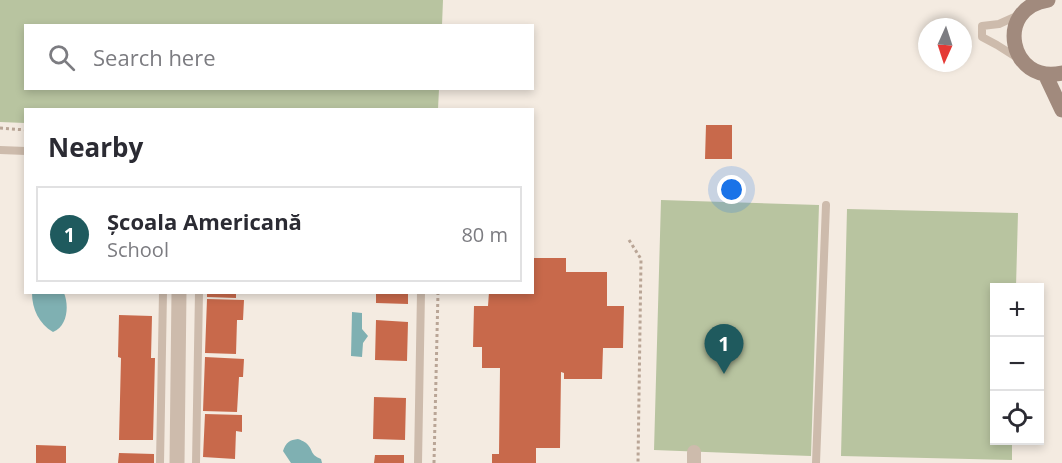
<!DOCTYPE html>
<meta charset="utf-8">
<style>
:root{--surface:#fff;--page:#f7f7f7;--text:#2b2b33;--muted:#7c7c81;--line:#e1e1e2;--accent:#1f5a5e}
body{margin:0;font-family:"Open Sans",sans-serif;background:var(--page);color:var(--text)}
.controls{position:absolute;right:18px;bottom:18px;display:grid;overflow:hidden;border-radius:0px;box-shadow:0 3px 9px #0003}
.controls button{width:54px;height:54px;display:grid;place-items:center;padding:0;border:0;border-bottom:2px solid var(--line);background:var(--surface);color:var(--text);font:30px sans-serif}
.compass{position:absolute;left:918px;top:18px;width:54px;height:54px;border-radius:50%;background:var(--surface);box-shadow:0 3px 9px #0003;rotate:183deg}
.you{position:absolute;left:732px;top:190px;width:21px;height:21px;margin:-15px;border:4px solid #fff;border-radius:50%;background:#1a73e8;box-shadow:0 0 0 9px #1a73e833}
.badge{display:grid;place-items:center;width:39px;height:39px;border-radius:50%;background:var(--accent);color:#fff;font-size:20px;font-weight:700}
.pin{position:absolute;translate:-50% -50px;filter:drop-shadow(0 2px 3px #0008)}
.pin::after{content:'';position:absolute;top:32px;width:21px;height:18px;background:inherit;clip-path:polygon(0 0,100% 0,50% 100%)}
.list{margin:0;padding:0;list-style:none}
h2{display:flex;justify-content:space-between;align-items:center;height:78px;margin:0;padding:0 24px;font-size:26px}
h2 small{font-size:20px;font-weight:400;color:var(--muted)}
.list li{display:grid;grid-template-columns:39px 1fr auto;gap:18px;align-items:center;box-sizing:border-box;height:96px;margin:0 12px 12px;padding:0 12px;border:2px solid var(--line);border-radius:0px}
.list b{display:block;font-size:22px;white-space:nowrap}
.list p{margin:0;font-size:20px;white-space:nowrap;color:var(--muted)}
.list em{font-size:20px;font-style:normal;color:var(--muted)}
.icon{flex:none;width:33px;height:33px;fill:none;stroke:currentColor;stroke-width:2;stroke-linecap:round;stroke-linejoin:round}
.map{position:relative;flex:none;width:1062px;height:463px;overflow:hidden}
.search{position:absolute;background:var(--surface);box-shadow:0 3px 9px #0003;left:24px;top:24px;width:510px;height:66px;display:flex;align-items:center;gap:15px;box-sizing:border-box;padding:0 21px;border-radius:0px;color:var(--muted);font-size:22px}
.panel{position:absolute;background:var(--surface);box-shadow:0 3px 9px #0003;left:24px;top:108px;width:510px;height:186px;border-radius:0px}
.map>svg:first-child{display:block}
.green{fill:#b8c4a0}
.water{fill:#7fb0b2}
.building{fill:#c8694b}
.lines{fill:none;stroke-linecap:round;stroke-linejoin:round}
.path{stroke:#b9a596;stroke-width:3;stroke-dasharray:3 3;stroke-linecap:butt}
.service{stroke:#cdbbac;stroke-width:8}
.pedestrian{stroke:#cdbbac;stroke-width:14}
.minor{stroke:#cdbbac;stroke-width:15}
.secondary{stroke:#a18a7d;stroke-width:15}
</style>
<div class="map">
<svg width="1062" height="463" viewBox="0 0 1062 463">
<rect width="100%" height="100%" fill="#f4ebe1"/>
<!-- green -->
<path class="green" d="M 0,0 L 443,0 L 442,25 L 26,26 L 26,88 L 439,89 L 438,109 L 26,110 L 25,123 L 0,122 Z
M 661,200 L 819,205 L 811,456 L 654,450 Z
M 847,209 L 1018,213 L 1016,287 L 994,288 L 994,440 L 1012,441 L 1012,460 L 841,456 Z"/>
<!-- water -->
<path class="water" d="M 32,293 L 64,293 C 69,305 68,326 53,332 C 39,324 32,309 32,293 Z
M 352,312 L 362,313 L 362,329 L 368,336 L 363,343 L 362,357 L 351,356 Z
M 298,439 C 299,439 305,442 306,443 C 314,450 309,454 321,459 L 322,463 L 291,463 L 283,451 C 286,442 290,440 298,439 Z"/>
<!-- building -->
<path class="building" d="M 706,125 L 732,125 L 732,159 L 705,159 Z
M 532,258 L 566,258 L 566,272 L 607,272 L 607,306 L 624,306 L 623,348 L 603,348 L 602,379 L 564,379 L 564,373 L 561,372 L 560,448 L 536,448 L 536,463 L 492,463 L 492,454 L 499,454 L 500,368 L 482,368 L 482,347 L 473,347 L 474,306 L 488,306 L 489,292 L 532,292 Z
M 207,292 L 236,292 L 236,298 L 207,297 Z
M 376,292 L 408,292 L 408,304 L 376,303 Z
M 207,299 L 244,300 L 243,320 L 237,320 L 236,354 L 205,353 Z
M 119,315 L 152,316 L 151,358 L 155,358 L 153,440 L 119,440 L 121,358 L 118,357 Z
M 376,320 L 408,322 L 407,361 L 375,360 Z
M 205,357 L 244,359 L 243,377 L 239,377 L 237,412 L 203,411 Z
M 374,397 L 406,398 L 405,440 L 373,439 Z
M 205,414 L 242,415 L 242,432 L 236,431 L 235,459 L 203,457 Z
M 36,445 L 66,446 L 66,463 L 36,463 Z
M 119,453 L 154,454 L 154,463 L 118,463 Z
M 375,455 L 404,455 L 404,463 L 374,463 Z"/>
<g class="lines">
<!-- path -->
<path class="path" d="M 0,128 L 26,130
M 629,240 L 641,259 L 638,463
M 434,463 L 438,292"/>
<!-- service -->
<path class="service" d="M 1019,59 L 997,45 L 982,37 L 982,26 L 999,24 L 1021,14
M 0,150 L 26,151
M 160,463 L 163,292
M 196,463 L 199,292
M 418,463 L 421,292
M 816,463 L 826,205"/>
<!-- pedestrian -->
<path class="pedestrian" d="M 694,463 L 694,452"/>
<!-- minor -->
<path class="minor" d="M 177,463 L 179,292"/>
<!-- secondary -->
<path class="secondary" d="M 1048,0 C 994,8 1009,85 1062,73
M 1045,74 L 1062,110"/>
</g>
</svg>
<div class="controls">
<button>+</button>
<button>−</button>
<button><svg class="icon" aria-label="locate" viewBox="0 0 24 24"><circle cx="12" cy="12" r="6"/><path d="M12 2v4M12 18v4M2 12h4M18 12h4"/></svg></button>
</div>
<svg class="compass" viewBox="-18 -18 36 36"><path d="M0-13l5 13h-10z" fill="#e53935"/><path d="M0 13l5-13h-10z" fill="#7c7c81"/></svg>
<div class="you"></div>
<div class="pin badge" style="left:724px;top:374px">1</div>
<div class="search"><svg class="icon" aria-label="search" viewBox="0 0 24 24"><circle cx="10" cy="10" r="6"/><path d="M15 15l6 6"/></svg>Search here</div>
<section class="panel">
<h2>Nearby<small></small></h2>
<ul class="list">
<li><span class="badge">1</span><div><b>Școala Americană</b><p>School</p></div><em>80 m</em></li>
</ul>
</section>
</div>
